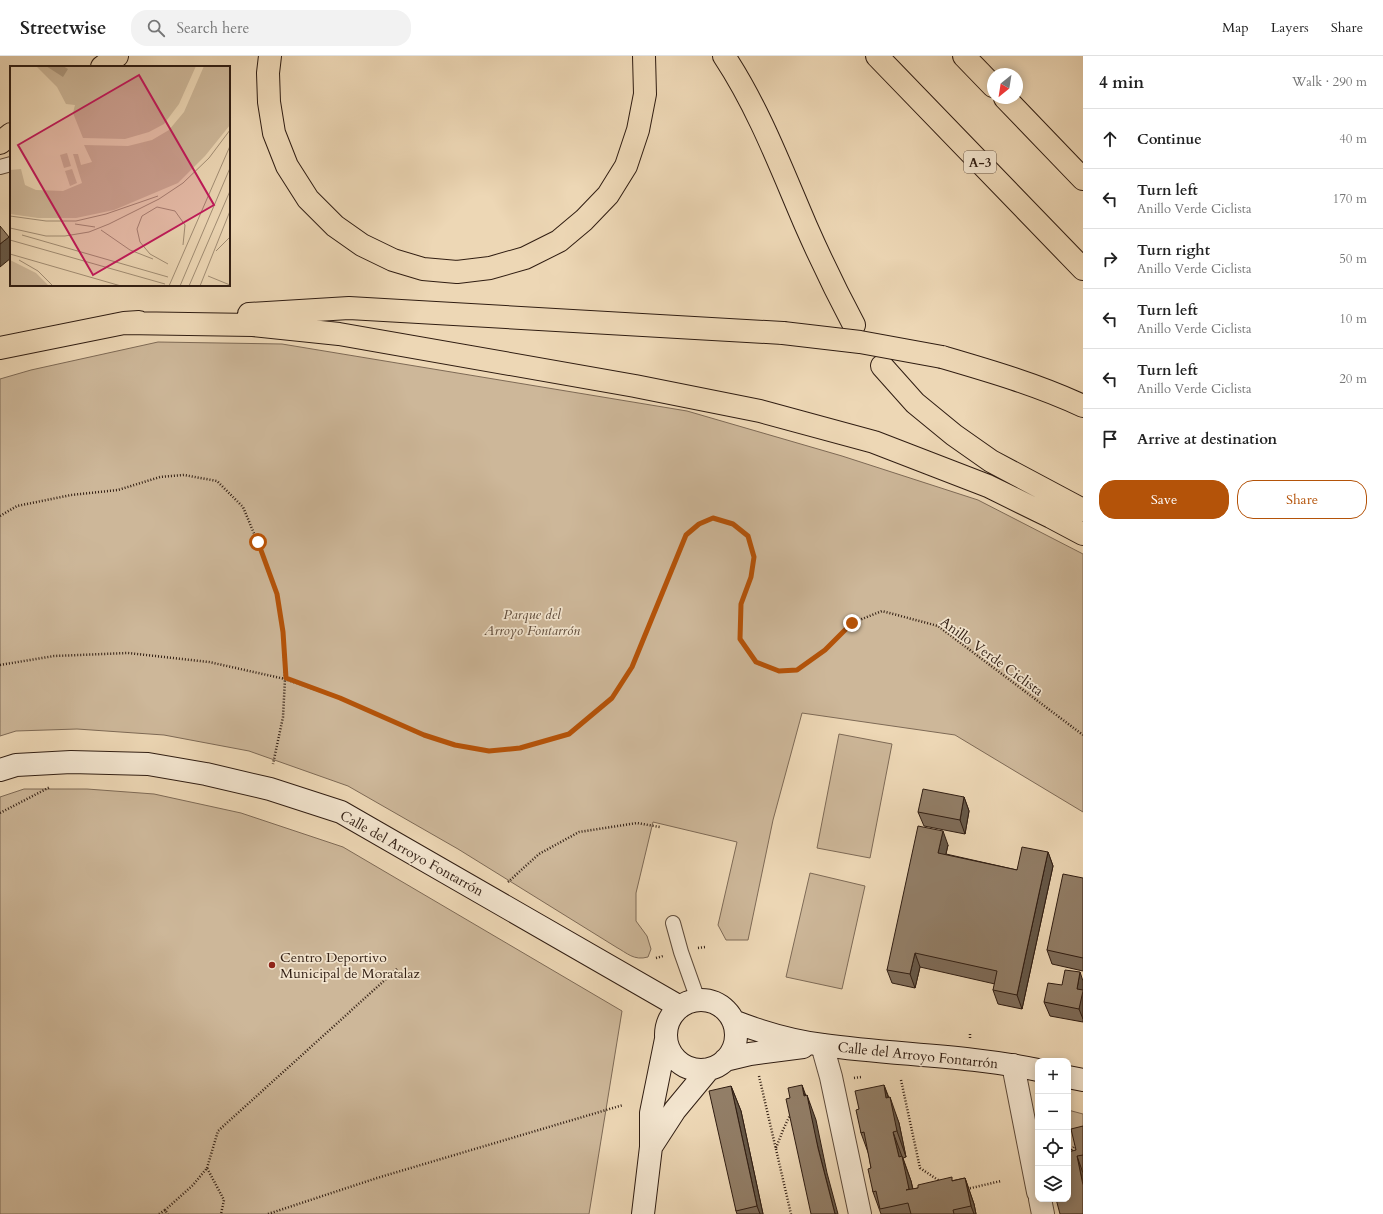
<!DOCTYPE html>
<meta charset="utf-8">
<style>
:root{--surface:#fff;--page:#f2f2f2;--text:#222;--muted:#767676;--line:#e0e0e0;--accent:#b45309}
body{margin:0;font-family:Cardo,serif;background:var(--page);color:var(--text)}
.controls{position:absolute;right:12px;bottom:12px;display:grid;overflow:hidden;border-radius:8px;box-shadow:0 2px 10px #0003}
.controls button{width:36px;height:36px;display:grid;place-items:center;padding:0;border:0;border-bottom:1px solid var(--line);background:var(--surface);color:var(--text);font:20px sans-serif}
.compass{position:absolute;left:987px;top:12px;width:36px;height:36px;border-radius:50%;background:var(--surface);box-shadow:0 2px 10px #0003;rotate:210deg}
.stop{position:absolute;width:12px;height:12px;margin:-9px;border:3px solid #b45309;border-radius:50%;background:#fff}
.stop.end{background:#b45309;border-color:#fff;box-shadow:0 1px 4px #0008}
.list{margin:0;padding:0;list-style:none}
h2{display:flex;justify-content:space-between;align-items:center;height:52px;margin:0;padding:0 16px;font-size:17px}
h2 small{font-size:13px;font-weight:400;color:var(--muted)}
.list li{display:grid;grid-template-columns:26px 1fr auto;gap:12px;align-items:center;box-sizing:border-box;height:60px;padding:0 16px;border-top:1px solid var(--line)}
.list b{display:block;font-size:15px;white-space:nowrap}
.list p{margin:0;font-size:13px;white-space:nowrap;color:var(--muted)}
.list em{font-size:13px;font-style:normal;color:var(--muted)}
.actions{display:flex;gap:8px;padding:12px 16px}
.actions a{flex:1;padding:9px 0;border:1px solid var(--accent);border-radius:16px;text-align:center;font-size:14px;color:var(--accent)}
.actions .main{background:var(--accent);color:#fff}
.icon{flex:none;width:22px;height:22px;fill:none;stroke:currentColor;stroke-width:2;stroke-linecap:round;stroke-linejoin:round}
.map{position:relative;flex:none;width:1083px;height:1158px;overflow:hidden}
header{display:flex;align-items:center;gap:24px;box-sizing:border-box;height:56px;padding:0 20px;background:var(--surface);border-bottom:1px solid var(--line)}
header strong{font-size:19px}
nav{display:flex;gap:22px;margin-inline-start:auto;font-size:14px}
.search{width:280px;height:36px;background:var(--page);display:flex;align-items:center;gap:10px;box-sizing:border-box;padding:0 14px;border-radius:16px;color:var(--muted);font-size:15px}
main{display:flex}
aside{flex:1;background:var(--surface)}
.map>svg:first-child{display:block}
.green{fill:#cdb799;stroke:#7e6a56}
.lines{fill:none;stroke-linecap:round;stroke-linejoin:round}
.lane-casing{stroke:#5f4c3b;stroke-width:16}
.street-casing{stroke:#5f4c3b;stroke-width:24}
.secondary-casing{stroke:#301d12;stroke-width:24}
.highway-casing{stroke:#301d12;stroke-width:24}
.path{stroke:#301d12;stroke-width:2.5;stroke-dasharray:1 2;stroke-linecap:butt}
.lane{stroke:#f3e5cf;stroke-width:14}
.street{stroke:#f3e5cf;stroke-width:22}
.secondary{stroke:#f3e5cf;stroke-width:22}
.highway{stroke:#edd7b5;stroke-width:22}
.highway-bridge-casing{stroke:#301d12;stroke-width:24;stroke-linecap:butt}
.highway-bridge{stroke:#edd7b5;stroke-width:22}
.wall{fill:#7e6c59;stroke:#301d12}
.shaded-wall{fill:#665848;stroke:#301d12}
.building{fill:#927e67;stroke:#301d12}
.route{stroke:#b45309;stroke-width:5}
.poi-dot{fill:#8f2418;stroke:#f3e5cf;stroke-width:1.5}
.labels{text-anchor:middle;stroke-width:3.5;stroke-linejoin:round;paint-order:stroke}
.shield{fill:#f3e5cf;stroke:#6a594b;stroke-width:1}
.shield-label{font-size:13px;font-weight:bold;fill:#301d12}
.park-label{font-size:14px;font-style:italic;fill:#5f4b3a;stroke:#f3e5cf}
.street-label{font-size:14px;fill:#301d12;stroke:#f3e5cf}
.poi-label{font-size:14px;fill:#301d12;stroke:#f3e5cf;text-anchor:start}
.inset-road{fill:none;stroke:#a18d74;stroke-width:1}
.view{fill:#c2185b;fill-opacity:0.15;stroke:#c2185b;stroke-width:2}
.inset-edge{fill:none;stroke:#301d12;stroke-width:2}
</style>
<header>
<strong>Streetwise</strong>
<div class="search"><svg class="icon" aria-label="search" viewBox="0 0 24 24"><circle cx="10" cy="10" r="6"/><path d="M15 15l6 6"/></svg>Search here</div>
<nav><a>Map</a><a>Layers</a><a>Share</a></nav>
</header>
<main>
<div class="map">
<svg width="1083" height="1158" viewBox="0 0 1083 1158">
<rect width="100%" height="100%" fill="#edd7b5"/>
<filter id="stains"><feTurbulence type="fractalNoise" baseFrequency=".005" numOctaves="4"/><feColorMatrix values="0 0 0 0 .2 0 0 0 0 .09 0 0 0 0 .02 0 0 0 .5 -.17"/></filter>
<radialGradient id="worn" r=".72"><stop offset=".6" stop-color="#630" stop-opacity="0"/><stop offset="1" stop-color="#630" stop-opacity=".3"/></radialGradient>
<!-- green -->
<path class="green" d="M 158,286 L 282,288 L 687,355 L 842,400 L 978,444 L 1083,498 L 1083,756 L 955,679 L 802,657 L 773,764 L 748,884 L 726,884 L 718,869 L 737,786 L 653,766 L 636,837 L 636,865 L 647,880 L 651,893 L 648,901 C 634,905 627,897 616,891 L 458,793 L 348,730 L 249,695 L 164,679 L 77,673 L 16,675 L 0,680 L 0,323 L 31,314 Z
M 839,678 L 892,688 L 870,802 L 817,792 Z
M 24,733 L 87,733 L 154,738 L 241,757 L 343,791 L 622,955 L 589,1158 L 0,1158 L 0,741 Z
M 810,817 L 865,830 L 842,933 L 786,921 Z
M 1068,1054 L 1083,1058 L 1083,1098 L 1068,1123 Z"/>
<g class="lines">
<defs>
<path id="lane" d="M 0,111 L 11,108
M 673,867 L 681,896 L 698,944"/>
<path id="street" d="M 822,989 L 831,1021 L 860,1158
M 1013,1009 L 1038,1136
M 1040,1143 L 1043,1158"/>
<path id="secondary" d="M 0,714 L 16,709 L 71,706 L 148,708 L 206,718 L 270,733 L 341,756 L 680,951
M666 979a35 35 0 1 1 70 0a35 35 0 1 1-70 0Z
M 733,965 C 761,976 793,985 823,989 C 895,999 967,999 1038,1014
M 725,1004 L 750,998 L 803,991
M 1068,1021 L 1083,1024
M 651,1091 L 675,1054 L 709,1013
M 643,1158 L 651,1091 L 651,1057 L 666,983"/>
<path id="highway" d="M 270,0 L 268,17 L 269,46 L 274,77 L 287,110 L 308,143 L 335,170 L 362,189 L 393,204 L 423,213 L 457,216 L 490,212 L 525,202 L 559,185 L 584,164 L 608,139 L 626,110 L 638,74 L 645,38 L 644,0
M 724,0 C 759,53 781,112 806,170 C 821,204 837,237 854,269
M 877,0 L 1083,213
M 964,0 L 993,30
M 102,11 L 117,0
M 1005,42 L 1083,123
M 0,87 L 11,78
M 249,258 L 349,252 L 783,277
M 124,267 L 253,269 L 339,278 L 635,330 L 760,355 L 874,386 L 988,430 L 1051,461 L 1083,478
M 0,292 L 124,267 L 139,266
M 942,301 C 990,315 1038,329 1083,350
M 882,310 L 915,347 L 954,379 L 991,405 L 1083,454"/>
</defs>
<!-- lane casing -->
<use href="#lane" class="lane-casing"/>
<!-- street casing -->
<use href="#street" class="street-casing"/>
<!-- secondary casing -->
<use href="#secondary" class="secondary-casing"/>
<!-- highway casing -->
<use href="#highway" class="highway-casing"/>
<!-- path -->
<path class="path" d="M 0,460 L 17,450 L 71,439 L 118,434 L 160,421 L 184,419 L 217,425 L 243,451 L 258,487 L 277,538 L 283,576 L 285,623 L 283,661 L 273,708
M 0,609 L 54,600 L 128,597 L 209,606 L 285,623 L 340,642 L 424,679 L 455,689 L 489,695 L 520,692 L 569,678 L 612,642 L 632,611 L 686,479 L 699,468 L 713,462 L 733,468 L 748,480 L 754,501 L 751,521 L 741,548 L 740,583 L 756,607 L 779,615 L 797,614 L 825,594 L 852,567 L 882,555 L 938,570 L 1083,679
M 0,757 L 50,731
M 508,826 L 539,798 L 579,776 L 637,767 L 660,771
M 698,892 L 705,891
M 656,902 L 663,900
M 970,982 L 970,976
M 759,1020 L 791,1158
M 854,1022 L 861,1021
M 901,1024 L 920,1112 L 941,1126
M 776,1092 L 783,1074 L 791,1057
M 1068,1099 L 1076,1088
M 207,1112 L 218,1075 L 397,913
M 967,1133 L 1001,1125
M 165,1154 L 193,1129 L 207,1112 L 224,1144 L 221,1158
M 159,1158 L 165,1154 L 168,1158
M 268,1158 L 377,1122 L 623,1049"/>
<!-- lane -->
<use href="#lane" class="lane"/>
<!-- street -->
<use href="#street" class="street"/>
<!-- secondary -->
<use href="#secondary" class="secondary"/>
<!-- highway -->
<use href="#highway" class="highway"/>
<defs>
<path id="highway-bridge" d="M 783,277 L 860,286 L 942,301"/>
</defs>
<!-- highway-bridge casing -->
<use href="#highway-bridge" class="highway-bridge-casing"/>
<!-- highway-bridge -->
<use href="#highway-bridge" class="highway-bridge"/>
</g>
<!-- wall -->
<path class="wall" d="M 964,741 L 969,755 L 965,778 L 924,770 L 918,756 Z
M 948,789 L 946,798 L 1017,814 L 1048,796 L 1053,810 L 1022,953 L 998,948 L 993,934 L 995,928 L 920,911 L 915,932 L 892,927 L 887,914 Z
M 1083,822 L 1083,915 L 1052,908 L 1047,894 Z
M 1083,925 L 1083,966 L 1050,960 L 1044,946 L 1062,929 Z
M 884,1029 L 899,1067 L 906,1101 L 903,1102 L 911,1125 L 913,1133 L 965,1122 L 974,1148 L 976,1158 L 881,1158 L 873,1136 L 871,1112 L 869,1099 L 861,1077 L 859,1053 Z
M 731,1030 L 741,1055 L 763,1158 L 737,1158 L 736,1155 Z
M 1083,1070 L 1083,1158 L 1076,1094 Z"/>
<!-- shaded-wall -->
<path class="shaded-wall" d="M 9,181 L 11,187 L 11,202 L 0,211 L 0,188 Z
M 964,741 L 969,755 L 965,778 L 960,764 Z
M 943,775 L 948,789 L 943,810 L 938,797 Z
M 1048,796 L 1053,810 L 1022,953 L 1017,939 Z
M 915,897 L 920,911 L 915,932 L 910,918 Z
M 1080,916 L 1083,925 L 1083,963 L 1079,953 L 1077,933 Z
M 802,1029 L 809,1048 L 807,1039 L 816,1064 L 827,1117 L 838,1158 L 835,1158 Z
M 884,1029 L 892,1053 L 890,1041 L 899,1067 L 906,1101 L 897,1075 L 886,1042 Z
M 731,1030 L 741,1055 L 763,1158 L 760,1158 L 757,1150 Z
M 893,1076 L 911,1125 L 918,1158 L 909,1133 L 899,1101 Z
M 1077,1100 L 1083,1117 L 1083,1129 Z
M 965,1122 L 974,1148 L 976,1158 L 974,1158 L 971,1150 Z"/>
<!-- building -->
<path class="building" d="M 0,170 L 9,181 L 0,188 Z
M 923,733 L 964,741 L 960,764 L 918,756 Z
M 918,770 L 943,775 L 938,797 L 1017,814 L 1022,791 L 1048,796 L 1017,939 L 993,934 L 997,915 L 915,897 L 910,918 L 887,914 Z
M 1063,818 L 1083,822 L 1083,902 L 1047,894 Z
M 1065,914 L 1080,916 L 1077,933 L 1083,934 L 1083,935 L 1079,953 L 1044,946 L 1048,927 L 1062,929 Z
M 802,1029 L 804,1040 L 807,1039 L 818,1092 L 835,1158 L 811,1158 L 786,1043 L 790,1042 L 788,1032 Z
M 884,1029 L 886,1042 L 890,1041 L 897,1075 L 893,1076 L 899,1101 L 902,1100 L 909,1133 L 906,1134 L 918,1132 L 918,1129 L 952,1121 L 952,1125 L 965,1122 L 971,1150 L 953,1154 L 954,1158 L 911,1158 L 908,1147 L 880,1153 L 876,1135 L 873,1136 L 868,1113 L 871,1112 L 864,1076 L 861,1077 L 856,1054 L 859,1053 L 855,1035 Z
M 731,1030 L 757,1150 L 736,1155 L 709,1035 Z
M 1083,1070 L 1083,1099 L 1077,1100 L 1083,1129 L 1083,1158 L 1060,1158 L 1056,1143 L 1068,1143 L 1068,1096 L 1076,1094 L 1071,1073 Z"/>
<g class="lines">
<!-- route -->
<path class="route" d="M 258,486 L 277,538 L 283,576 L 286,622 L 340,642 L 424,679 L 455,689 L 489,695 L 520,692 L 569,678 L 612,642 L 632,611 L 686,479 L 699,468 L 713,462 L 733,468 L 748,480 L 754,501 L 751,521 L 741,548 L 740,583 L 756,606 L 779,615 L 797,614 L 825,594 L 852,567"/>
</g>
<!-- markers -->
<circle class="poi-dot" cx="272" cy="909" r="4"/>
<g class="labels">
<!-- shield labels -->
<rect class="shield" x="964" y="95" width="32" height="22" rx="3"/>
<g class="shield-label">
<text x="980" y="111">A-3</text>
</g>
<!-- park labels -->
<g class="park-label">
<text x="532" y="563">Parque del<tspan x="532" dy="16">Arroyo Fontarrón</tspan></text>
</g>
<!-- street labels -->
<g class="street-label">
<text transform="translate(992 600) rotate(36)" y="5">Anillo Verde Ciclista</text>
<text transform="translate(412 797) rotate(29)" y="5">Calle del Arroyo Fontarrón</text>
<text transform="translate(918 999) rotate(6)" y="5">Calle del Arroyo Fontarrón</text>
</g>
<!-- poi labels -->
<g class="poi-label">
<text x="280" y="906">Centro Deportivo<tspan x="280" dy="16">Municipal de Moratalaz</tspan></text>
</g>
</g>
<!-- overview -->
<g transform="translate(10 10)">
<rect width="220" height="220" fill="#edd7b5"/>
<path d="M 26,0 L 186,0 L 169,38 L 154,58 L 139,66 L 115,73 L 73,72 L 63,47 L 65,39 L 56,38 L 47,21 ZM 194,0 L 220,0 L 220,59 L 195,90 L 168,117 L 104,144 L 66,152 L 28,152 L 0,148 L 0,104 L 11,103 L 15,119 L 26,124 L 53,125 L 72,117 L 63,88 L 68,88 L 71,99 L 82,96 L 74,79 L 118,80 L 142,74 L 159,64 L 174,46 ZM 57,87 L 61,100 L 54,102 L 50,89 ZM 62,103 L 67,117 L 60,120 L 55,105 ZM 0,194 L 26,207 L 39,220 L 0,220 Z" fill="#cdb799"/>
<path d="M 36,0 L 53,0 L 58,3 L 53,11 Z" fill="#ad987e"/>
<path class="inset-road" d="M 0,150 L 36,155 L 66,155 L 96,148 L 148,130M 65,158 L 85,161M 0,162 L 36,170 L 55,170 L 79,166 L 99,158 L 149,133 L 173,117 L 199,92 L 220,64M 91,164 L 120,184 L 143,193M 12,169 L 158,211M 0,174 L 155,218M 206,185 L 220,171M 0,188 L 111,220M 9,194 L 28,205 L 43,220M 158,198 L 140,188 L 130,176 L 127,163 L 132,150 L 147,141 L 165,145 L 175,159 L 173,179M 198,210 L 220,219M 159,220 L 220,80M 170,220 L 220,102M 179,220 L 220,125M 190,220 L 220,145"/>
<path class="view" d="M 129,9 L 204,139 L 83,209 L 8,79 Z"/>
<rect width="220" height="220" class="inset-edge"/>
</g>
<rect width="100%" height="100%" filter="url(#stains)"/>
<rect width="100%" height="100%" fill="url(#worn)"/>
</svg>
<div class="controls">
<button>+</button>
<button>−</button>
<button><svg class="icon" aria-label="locate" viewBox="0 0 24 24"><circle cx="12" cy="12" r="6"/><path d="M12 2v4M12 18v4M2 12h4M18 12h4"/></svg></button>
<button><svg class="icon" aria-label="layers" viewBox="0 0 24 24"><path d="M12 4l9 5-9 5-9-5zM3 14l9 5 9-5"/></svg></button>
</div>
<svg class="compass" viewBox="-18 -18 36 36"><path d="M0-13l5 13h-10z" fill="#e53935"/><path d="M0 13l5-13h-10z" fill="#767676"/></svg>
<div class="stop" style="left:258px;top:486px"></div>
<div class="stop end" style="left:852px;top:567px"></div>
</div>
<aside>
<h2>4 min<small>Walk · 290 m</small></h2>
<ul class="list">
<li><svg class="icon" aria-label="ahead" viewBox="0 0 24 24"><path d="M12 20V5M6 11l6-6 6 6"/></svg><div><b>Continue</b></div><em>40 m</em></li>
<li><svg class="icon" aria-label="left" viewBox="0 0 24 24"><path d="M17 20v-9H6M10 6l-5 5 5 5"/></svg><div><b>Turn left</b><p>Anillo Verde Ciclista</p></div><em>170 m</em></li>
<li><svg class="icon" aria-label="right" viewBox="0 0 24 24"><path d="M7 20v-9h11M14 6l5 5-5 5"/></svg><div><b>Turn right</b><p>Anillo Verde Ciclista</p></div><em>50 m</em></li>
<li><svg class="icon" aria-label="left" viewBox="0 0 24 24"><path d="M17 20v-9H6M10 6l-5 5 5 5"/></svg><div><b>Turn left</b><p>Anillo Verde Ciclista</p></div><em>10 m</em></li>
<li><svg class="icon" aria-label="left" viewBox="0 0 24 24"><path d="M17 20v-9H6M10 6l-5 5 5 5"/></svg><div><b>Turn left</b><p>Anillo Verde Ciclista</p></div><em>20 m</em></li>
<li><svg class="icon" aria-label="arrive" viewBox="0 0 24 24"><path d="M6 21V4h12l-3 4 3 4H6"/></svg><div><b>Arrive at destination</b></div></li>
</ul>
<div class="actions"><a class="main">Save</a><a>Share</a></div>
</aside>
</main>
